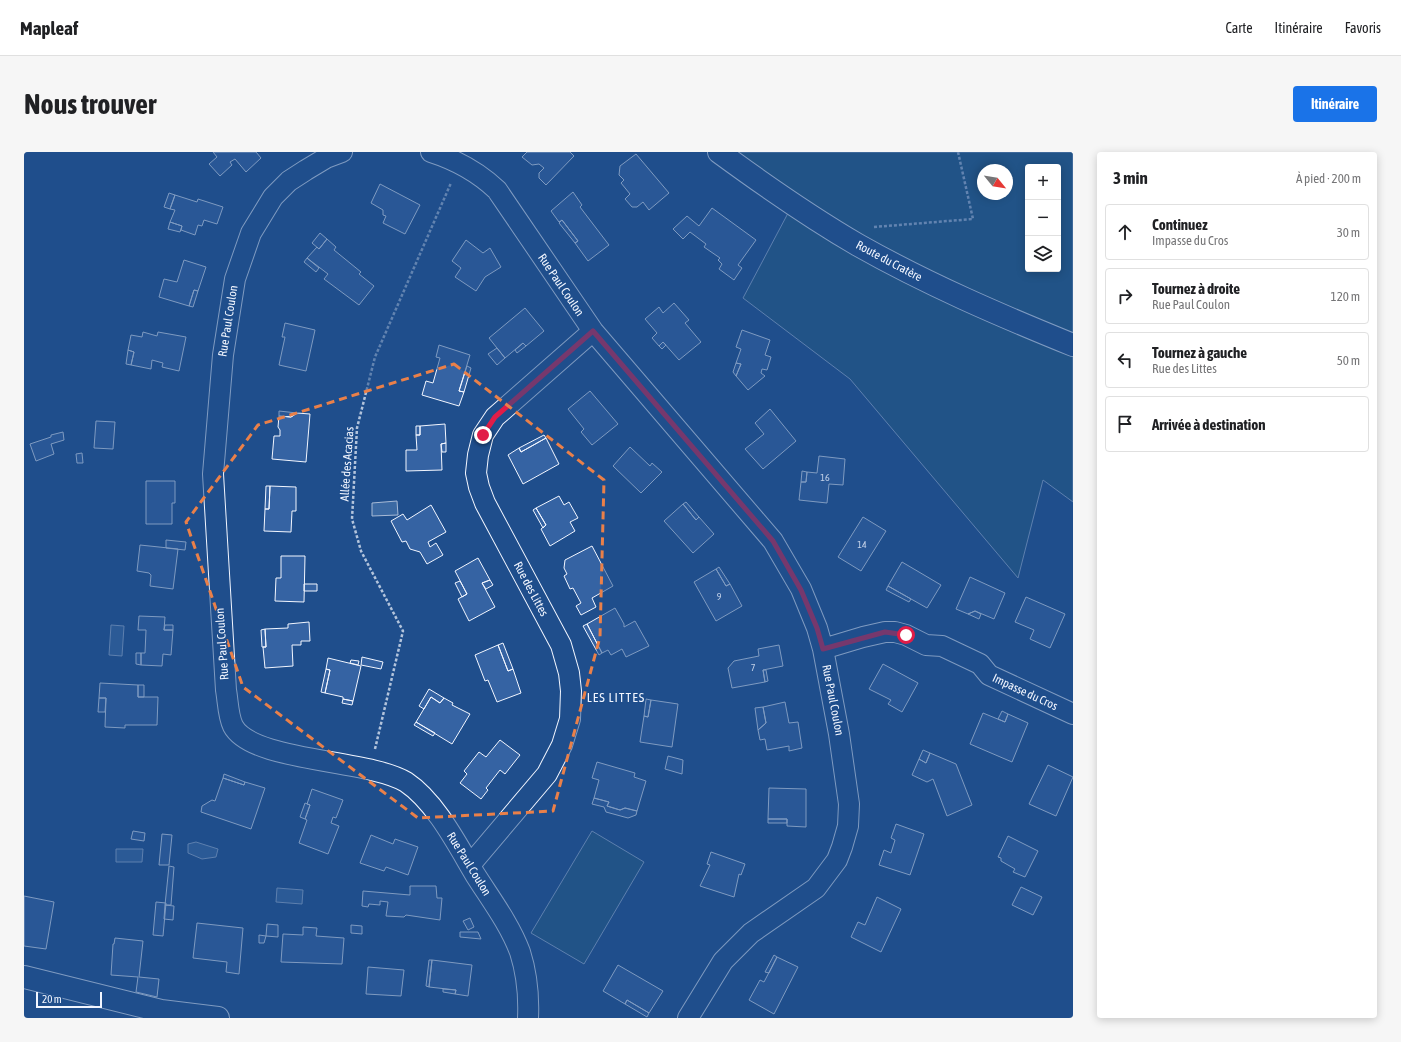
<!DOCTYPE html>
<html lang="fr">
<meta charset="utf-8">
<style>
:root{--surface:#fff;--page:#f6f6f6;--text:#202124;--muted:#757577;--line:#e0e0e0;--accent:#1a73e8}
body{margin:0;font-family:"Asap Condensed",sans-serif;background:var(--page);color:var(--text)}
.controls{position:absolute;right:12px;top:12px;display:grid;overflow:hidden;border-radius:4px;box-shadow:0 2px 10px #0003}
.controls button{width:36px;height:36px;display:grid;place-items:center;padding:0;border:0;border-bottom:1px solid var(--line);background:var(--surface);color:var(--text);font:20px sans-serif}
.compass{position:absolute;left:953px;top:12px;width:36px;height:36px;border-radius:50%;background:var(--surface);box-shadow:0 2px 10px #0003;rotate:120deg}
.scale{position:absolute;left:12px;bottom:10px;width:66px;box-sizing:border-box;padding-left:4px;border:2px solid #f2f6ff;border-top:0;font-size:11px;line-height:14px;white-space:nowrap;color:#f2f6ff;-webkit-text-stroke:3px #1f4e8c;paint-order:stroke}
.stop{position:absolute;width:12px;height:12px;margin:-9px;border:3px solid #e11d48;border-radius:50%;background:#fff}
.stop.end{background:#e11d48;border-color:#fff;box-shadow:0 1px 4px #0008}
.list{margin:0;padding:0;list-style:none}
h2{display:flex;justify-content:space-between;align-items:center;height:52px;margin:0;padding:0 16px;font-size:17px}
h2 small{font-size:13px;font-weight:400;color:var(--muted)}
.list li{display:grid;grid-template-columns:26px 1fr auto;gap:12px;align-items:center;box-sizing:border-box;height:56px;margin:0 8px 8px;padding:0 8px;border:1px solid var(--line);border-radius:4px}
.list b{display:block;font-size:15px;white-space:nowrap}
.list p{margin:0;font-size:13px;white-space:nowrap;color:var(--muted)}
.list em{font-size:13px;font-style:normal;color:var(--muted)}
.icon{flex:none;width:22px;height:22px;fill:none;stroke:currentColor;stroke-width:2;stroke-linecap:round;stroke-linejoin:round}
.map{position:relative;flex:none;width:1049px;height:866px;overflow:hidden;border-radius:4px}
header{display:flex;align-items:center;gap:24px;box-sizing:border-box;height:56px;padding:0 20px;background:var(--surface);border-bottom:1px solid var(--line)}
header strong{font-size:19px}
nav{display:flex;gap:22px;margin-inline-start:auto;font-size:14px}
.intro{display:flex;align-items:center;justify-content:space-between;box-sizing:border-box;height:96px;padding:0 24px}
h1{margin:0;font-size:28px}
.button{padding:10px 18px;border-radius:4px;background:var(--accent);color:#fff;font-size:14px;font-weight:700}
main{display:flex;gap:24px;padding:0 24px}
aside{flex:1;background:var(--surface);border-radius:4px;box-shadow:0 2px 10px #0003}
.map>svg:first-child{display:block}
.green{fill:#245a82;stroke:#a8bbd7;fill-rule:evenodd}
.water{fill:#3b69a3;stroke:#a8bbd7}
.building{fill:#3563a3;stroke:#f2f6ff}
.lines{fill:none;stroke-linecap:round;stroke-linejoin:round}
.street-casing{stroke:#f2f6ff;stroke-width:22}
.secondary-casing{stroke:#f2f6ff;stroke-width:24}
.path{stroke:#b3c4dc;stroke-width:2.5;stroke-dasharray:3 2;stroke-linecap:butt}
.street{stroke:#1f4e8c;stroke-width:20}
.secondary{stroke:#1f4e8c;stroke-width:22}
.route{stroke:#e11d48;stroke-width:5}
.marked{fill:none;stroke:#ea8049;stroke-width:3;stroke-dasharray:8 5;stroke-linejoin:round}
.labels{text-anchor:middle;stroke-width:3;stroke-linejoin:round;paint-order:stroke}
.number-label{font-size:10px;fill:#c3d1e8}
.street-label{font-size:12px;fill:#f2f6ff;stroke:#1f4e8c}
.neighbourhood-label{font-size:13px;letter-spacing:1px;fill:#f2f6ff;stroke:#1f4e8c}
</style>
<header>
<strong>Mapleaf</strong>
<nav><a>Carte</a><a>Itinéraire</a><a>Favoris</a></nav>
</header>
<div class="intro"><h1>Nous trouver</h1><a class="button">Itinéraire</a></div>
<main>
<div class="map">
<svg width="1049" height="866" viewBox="0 0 1049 866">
<rect width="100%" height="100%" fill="#1f4e8c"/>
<!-- green -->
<path class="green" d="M 706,0 L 1049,0 L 1049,350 L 1019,328 L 994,426 L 826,227 L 719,146 L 771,48 ZM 1004,15 L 1034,15 L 1034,117 L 1004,117 ZM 959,18 L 983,18 L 983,42 L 959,42 Z
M 568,679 L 620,710 L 560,812 L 507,781 Z"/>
<!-- water -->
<path class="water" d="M 373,349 L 374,363 L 348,364 L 348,351 Z
M 87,473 L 100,474 L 98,504 L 85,503 Z
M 172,690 L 194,697 L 192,705 L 178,707 L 164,701 L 164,692 Z
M 92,697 L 119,697 L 118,710 L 92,710 Z
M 253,736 L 279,738 L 278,752 L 252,750 Z"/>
<!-- building -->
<path class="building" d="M 189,0 L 232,0 L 237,6 L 222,20 L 211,7 L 206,10 L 208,13 L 196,24 L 185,12 L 193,5 Z
M 503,0 L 546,0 L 550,4 L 522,33 L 515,26 L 515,21 L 520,16 L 515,12 L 508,13 L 498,5 Z
M 612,2 L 645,41 L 625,58 L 619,50 L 613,55 L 608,55 L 601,47 L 606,42 L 597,31 L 600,28 L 595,23 L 596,14 Z
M 356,32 L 396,53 L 381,82 L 359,71 L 362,64 L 359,63 L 359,58 L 347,51 Z
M 549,40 L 558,53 L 556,55 L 585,93 L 564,109 L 551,91 L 554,89 L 538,68 L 535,70 L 527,59 Z
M 145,41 L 151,43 L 146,57 L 140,55 Z
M 151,43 L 173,50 L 174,47 L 199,55 L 193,72 L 180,68 L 178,74 L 174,73 L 171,83 L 157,78 L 158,74 L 146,70 L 151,58 L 146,57 Z
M 688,56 L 732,88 L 714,113 L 718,116 L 710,128 L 695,117 L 698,112 L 694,108 L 696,106 L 680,95 L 682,92 L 666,80 L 659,87 L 649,77 L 663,64 L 675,74 Z
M 538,68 L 554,89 L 551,91 L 535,71 Z
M 146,70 L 158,74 L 156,80 L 144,77 Z
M 296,81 L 303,87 L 295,97 L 288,91 Z
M 303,87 L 312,95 L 310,98 L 337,120 L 335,122 L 350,134 L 335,153 L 300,127 L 304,122 L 283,106 L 293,95 L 295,97 Z
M 442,88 L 459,101 L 466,96 L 477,115 L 461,125 L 452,139 L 431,125 L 437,116 L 428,109 Z
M 283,106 L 295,116 L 292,120 L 280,110 Z
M 160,108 L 182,115 L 174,139 L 170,138 L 165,154 L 135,145 L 140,127 L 153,130 Z
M 170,138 L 174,139 L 169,155 L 165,154 Z
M 650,151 L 665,168 L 661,171 L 677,190 L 655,208 L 639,190 L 635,194 L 628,186 L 633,181 L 621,167 L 635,155 L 639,161 Z
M 501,156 L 520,179 L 502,194 L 499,191 L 481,206 L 465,186 Z
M 261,171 L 291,178 L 282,219 L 255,213 L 261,185 L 258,185 Z
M 718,178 L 746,188 L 741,203 L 747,205 L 743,218 L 738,217 L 737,221 L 741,224 L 724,238 L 712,224 L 717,212 L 712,211 L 717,197 L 712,195 Z
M 119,180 L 133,184 L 134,180 L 162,185 L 155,219 L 138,215 L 139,211 L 128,208 L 127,217 L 107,213 L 110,200 L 104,198 L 107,183 L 118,185 Z
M 639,190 L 642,193 L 638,197 L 635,194 Z
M 499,191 L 502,194 L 493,201 L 491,198 Z
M 415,193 L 446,203 L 435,239 L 440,240 L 435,254 L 398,243 L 402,229 L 409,231 L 416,206 L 412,205 Z
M 473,196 L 481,206 L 473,213 L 464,202 Z
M 104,198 L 110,200 L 107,213 L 102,212 Z
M 712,211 L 717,212 L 712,224 L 709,220 Z
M 443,214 L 447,216 L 440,240 L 435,239 Z
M 566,239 L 594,272 L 568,293 L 557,280 L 560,277 L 544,257 Z
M 746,257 L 772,289 L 739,317 L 721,297 L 740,282 L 731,271 Z
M 255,259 L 273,261 L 267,265 L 255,264 Z
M 273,261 L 286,262 L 282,310 L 248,307 L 250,284 L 256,284 L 256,278 L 254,275 L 255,264 L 267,265 Z
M 72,269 L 91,270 L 89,297 L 70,296 Z
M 421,272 L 422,291 L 417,292 L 418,318 L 382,319 L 382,298 L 393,298 L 392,283 L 396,283 L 396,274 Z
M 392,274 L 396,274 L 396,283 L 392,283 Z
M 39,280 L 40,288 L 27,292 L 30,302 L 12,309 L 6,292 L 27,285 L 27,283 Z
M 520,283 L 522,286 L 497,300 L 495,296 Z
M 522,286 L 535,312 L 499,332 L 484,303 L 495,296 L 497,300 Z
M 422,291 L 422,300 L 418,300 L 417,292 Z
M 606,295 L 626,314 L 628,311 L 638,320 L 617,341 L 589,314 Z
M 58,301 L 59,311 L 53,311 L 52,302 Z
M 795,304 L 821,307 L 819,333 L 805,332 L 803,351 L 775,348 L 777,330 L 782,330 L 783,320 L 793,321 Z
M 778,319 L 783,320 L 782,330 L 777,330 Z
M 122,329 L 151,329 L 151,351 L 148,351 L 148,372 L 122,372 Z
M 242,334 L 246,334 L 245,357 L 241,357 Z
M 246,334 L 272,335 L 272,359 L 268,359 L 267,380 L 240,379 L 241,357 L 245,357 Z
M 535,344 L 540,353 L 545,350 L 554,366 L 546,370 L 551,379 L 526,394 L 517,377 L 522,373 L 512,356 Z
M 662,350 L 675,365 L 672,368 L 659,352 Z
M 659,352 L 672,368 L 675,365 L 690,382 L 669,401 L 640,369 Z
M 407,353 L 422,380 L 404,390 L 406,395 L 412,391 L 419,403 L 403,412 L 396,400 L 386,397 L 382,389 L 378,390 L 367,369 L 379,362 L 383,368 Z
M 512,356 L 522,373 L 519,376 L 509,358 Z
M 839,365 L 862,379 L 837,419 L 814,405 Z
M 142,388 L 162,390 L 161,398 L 142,396 Z
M 116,393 L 154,397 L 149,437 L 126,434 L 127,423 L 125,421 L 113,419 Z
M 568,394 L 589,434 L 568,446 L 572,455 L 557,463 L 552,454 L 557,451 L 549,436 L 546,437 L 540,424 L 543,422 L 540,416 L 541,408 Z
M 257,404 L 281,404 L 280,450 L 251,449 L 252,426 L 257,426 Z
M 454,406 L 466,428 L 458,431 L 471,455 L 445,469 L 434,447 L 443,442 L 431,419 Z
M 878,410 L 917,433 L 903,456 L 864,434 Z
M 695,415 L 706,432 L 702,434 L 692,417 Z
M 692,417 L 702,434 L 706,432 L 718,454 L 692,469 L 670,430 Z
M 946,425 L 981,441 L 970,467 L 951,459 L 944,462 L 932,457 Z
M 466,428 L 469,433 L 462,437 L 458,431 Z
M 436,429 L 443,442 L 438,445 L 431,431 Z
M 280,432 L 293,432 L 293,439 L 280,439 Z
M 864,434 L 887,447 L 885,450 L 862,438 Z
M 1002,445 L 1041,462 L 1026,496 L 1006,487 L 1010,478 L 991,470 Z
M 591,456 L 600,472 L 600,475 L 611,469 L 625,494 L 602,505 L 598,497 L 587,503 L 584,498 L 578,501 L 563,472 Z
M 951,459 L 957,462 L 955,467 L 944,462 Z
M 115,464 L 141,465 L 140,478 L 149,478 L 147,503 L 139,502 L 138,514 L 117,513 L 117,501 L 121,501 L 122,478 L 114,478 Z
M 285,470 L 286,489 L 277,489 L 277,493 L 268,493 L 269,514 L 241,516 L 239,495 L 242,495 L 241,477 L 264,476 L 264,472 Z
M 563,472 L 578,501 L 575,503 L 559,474 Z
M 141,473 L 149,473 L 149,478 L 140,478 Z
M 241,477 L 242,495 L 238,495 L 237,478 Z
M 479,491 L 489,517 L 484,519 L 474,493 Z
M 474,493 L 484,519 L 489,517 L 497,541 L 473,550 L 464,528 L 461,529 L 451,503 Z
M 755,493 L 759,514 L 739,518 L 741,530 L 708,536 L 704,516 L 710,509 L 735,504 L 734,497 Z
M 112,501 L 117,501 L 117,513 L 112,512 Z
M 338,505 L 359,510 L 357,517 L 337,513 Z
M 304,506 L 337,514 L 329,549 L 319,547 L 319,545 L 301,541 L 306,518 L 302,517 Z
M 327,508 L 335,509 L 334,513 L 326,511 Z
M 859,512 L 894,531 L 878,560 L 864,552 L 867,548 L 845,537 Z
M 302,517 L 306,518 L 301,541 L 297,540 Z
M 739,518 L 742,518 L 744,529 L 741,530 Z
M 76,531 L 114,533 L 114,545 L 134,545 L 133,573 L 101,573 L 101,576 L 81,575 L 82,546 L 75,546 Z
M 114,533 L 120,533 L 120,545 L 114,545 Z
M 405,537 L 420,546 L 416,551 L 407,545 L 400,557 L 395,554 Z
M 407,545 L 416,551 L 420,546 L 429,551 L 428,553 L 446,562 L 428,592 L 392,570 Z
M 75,546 L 82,546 L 81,560 L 74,560 Z
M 319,547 L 329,549 L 328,553 L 318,551 Z
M 622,547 L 627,548 L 624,565 L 620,564 Z
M 627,548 L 654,552 L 648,595 L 616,590 L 620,564 L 624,565 Z
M 761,550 L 765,571 L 774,570 L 778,596 L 765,599 L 765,594 L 743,598 L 741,587 L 736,588 L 734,578 L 742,571 L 739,555 Z
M 739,555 L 742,571 L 734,578 L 731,556 Z
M 978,559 L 984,562 L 981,570 L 974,567 Z
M 959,561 L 981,570 L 984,562 L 1004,571 L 988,610 L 946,592 Z
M 392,570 L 411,581 L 409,584 L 390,573 Z
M 476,588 L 496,603 L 481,622 L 476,618 L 462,636 L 464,638 L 457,647 L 436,631 L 443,622 L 440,619 L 455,600 L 462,605 Z
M 899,598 L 906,601 L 902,611 L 895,607 Z
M 906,601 L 932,612 L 948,653 L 923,664 L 909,627 L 903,630 L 888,623 L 895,607 L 902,611 Z
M 644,604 L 659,608 L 658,622 L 641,617 Z
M 573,610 L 611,621 L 610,625 L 622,629 L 613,659 L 601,656 L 596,658 L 583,654 L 585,650 L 570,646 L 575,628 L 568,626 Z
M 1024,613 L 1049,625 L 1032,664 L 1005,652 Z
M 200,622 L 221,630 L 220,633 L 199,626 Z
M 199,626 L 220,633 L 221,630 L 241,636 L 227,677 L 177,660 L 178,654 L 188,648 L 191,649 Z
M 745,636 L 782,637 L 782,675 L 763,674 L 763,667 L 744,667 Z
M 288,637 L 319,648 L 312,666 L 309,665 L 307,671 L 315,674 L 304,702 L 275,691 L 283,668 L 281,667 L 286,653 L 283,652 Z
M 570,646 L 585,650 L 583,654 L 596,658 L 601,656 L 613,659 L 612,663 L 604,666 L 582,660 L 580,655 L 568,652 Z
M 281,651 L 286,653 L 281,667 L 276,665 Z
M 744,667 L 763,667 L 763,671 L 744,671 Z
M 872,672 L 900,682 L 886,723 L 855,713 L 860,698 L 867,701 L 871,688 L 867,686 Z
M 109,679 L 121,681 L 120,689 L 107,687 Z
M 138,682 L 148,683 L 145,713 L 135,713 Z
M 347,683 L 369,692 L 371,687 L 394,695 L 384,723 L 362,715 L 360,719 L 336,711 Z
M 984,684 L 1014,699 L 1001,725 L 989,720 L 991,717 L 977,709 L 977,706 L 974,705 Z
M 687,700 L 721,712 L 717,723 L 715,722 L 710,745 L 676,734 L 686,713 L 683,712 Z
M 145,714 L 150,715 L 147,753 L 141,753 Z
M 386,734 L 412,734 L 413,746 L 418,746 L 416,768 L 382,763 L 380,765 L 362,764 L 364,750 L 356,749 L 356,753 L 345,752 L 344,755 L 338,754 L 339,739 L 386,743 Z
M 997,735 L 1018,745 L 1009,763 L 988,753 Z
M 0,744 L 30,750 L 22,797 L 0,794 Z
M 853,745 L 877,757 L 857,800 L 827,785 L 834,770 L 841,773 Z
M 132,750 L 142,751 L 139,784 L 129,783 Z
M 141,753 L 150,754 L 149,768 L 140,767 Z
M 446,766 L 450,775 L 444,778 L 439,769 Z
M 173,771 L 219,776 L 215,822 L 202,820 L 203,810 L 169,806 Z
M 243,772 L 254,773 L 254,785 L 242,784 Z
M 327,773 L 338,774 L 338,782 L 327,781 Z
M 279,775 L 293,776 L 292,784 L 320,786 L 318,812 L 257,810 L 259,782 L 279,783 Z
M 436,780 L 454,780 L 457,787 L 436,785 Z
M 235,783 L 242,784 L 240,791 L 235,791 Z
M 91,786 L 119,789 L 115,825 L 135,827 L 133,845 L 112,840 L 114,825 L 87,823 L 89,792 L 90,792 Z
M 750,803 L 753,805 L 745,821 L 741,820 Z
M 753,805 L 774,815 L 750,862 L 725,848 L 736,828 L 740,830 Z
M 405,808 L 408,808 L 405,835 L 402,834 Z
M 408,808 L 448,813 L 444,844 L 431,842 L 432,838 L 405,835 Z
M 594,813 L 639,839 L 625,861 L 603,848 L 601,852 L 579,839 Z
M 344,815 L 380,818 L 377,844 L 342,842 Z
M 419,837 L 432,838 L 431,842 L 419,840 Z
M 603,848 L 625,861 L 623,865 L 601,852 Z"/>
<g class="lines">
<defs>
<path id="street" d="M 318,0 L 302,6 L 282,18 L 265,29 L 249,45 L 227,81 L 211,127 L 199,203 L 189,322 L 202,538 C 204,549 204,564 209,574 C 228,610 344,607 382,630 C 412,650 434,694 452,724 C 468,749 486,773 496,800 C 503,822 505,844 504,866
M 407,0 C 432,8 453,19 473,38 L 569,179 L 749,389 L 777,437 L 793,476 L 799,497 L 815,582 L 825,652 L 824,674 L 818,695 L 813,708 L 792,736 L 727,781 L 699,809 L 664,866
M 799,497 L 839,485 L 861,480 L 871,480 L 882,483 L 902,493 L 918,494 L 956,512 L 965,523 L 1049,562
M 446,713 L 523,622 L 538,593 L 546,567 L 547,539 L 545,521 L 537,493 L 461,351 L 455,335 L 452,321 L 454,303 L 459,283 L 471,265 L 569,179"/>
<path id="secondary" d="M 695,0 C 740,33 786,65 834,93 C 903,132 975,163 1049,193
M 0,825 L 137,859 L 194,866"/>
</defs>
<!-- street casing -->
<use href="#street" class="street-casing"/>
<!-- secondary casing -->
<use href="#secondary" class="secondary-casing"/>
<!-- path -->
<path class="path" d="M 850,75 L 949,67 L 934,0
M 351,597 L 379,479 L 337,399 L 328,367 L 333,276 L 351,205 L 427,31"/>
<!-- street -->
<use href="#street" class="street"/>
<!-- secondary -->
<use href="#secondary" class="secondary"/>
</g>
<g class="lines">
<!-- route -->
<path class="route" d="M 459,283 L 471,265 L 569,179 L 749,389 L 777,438 L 793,476 L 799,497 L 861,480 L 882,483"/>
</g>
<!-- marked area -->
<path d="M0 0H1049V866H0ZM 430,212 L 580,328 L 576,485 L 529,659 L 394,666 L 219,535 L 162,370 L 234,273 Z" fill="#1f4e8c" fill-opacity=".55" fill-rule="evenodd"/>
<path class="marked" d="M 430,212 L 580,328 L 576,485 L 529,659 L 394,666 L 219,535 L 162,370 L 234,273 Z"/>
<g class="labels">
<!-- number labels -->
<g class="number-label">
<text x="801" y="329">16</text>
<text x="838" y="396">14</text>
<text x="695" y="448">9</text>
<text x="729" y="519">7</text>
</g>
<!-- street labels -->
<g class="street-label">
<text transform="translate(865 109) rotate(28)" y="4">Route du Cratère</text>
<text transform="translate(537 133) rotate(56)" y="4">Rue Paul Coulon</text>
<text transform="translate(204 169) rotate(-81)" y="4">Rue Paul Coulon</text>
<text transform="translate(323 312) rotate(-86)" y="4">Allée des Acacias</text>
<text transform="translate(507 437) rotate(62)" y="4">Rue des Littes</text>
<text transform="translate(198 492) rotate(-94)" y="4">Rue Paul Coulon</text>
<text transform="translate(1001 540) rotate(25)" y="4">Impasse du Cros</text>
<text transform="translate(809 548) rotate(79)" y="4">Rue Paul Coulon</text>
<text transform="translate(445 712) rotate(58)" y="4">Rue Paul Coulon</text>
</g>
<!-- neighbourhood labels -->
<g class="neighbourhood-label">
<text x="592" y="550">LES LITTES</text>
</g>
</g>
</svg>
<div class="controls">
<button>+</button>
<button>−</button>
<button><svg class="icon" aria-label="layers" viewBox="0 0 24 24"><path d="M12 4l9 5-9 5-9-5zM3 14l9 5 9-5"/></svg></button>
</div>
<svg class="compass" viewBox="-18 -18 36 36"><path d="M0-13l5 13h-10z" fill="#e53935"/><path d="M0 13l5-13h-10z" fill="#757577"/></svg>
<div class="scale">20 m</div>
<div class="stop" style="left:882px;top:483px"></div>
<div class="stop end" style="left:459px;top:283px"></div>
</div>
<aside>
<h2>3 min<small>À pied · 200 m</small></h2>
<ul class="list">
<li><svg class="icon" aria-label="ahead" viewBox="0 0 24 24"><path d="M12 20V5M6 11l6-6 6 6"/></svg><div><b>Continuez</b><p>Impasse du Cros</p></div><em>30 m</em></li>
<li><svg class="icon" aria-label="right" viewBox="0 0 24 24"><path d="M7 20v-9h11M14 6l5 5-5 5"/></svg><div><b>Tournez à droite</b><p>Rue Paul Coulon</p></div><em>120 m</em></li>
<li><svg class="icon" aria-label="left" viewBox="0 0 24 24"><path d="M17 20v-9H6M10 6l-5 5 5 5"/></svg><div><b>Tournez à gauche</b><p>Rue des Littes</p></div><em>50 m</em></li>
<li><svg class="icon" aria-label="arrive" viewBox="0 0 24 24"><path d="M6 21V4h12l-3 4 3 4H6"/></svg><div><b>Arrivée à destination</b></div></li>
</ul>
</aside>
</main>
